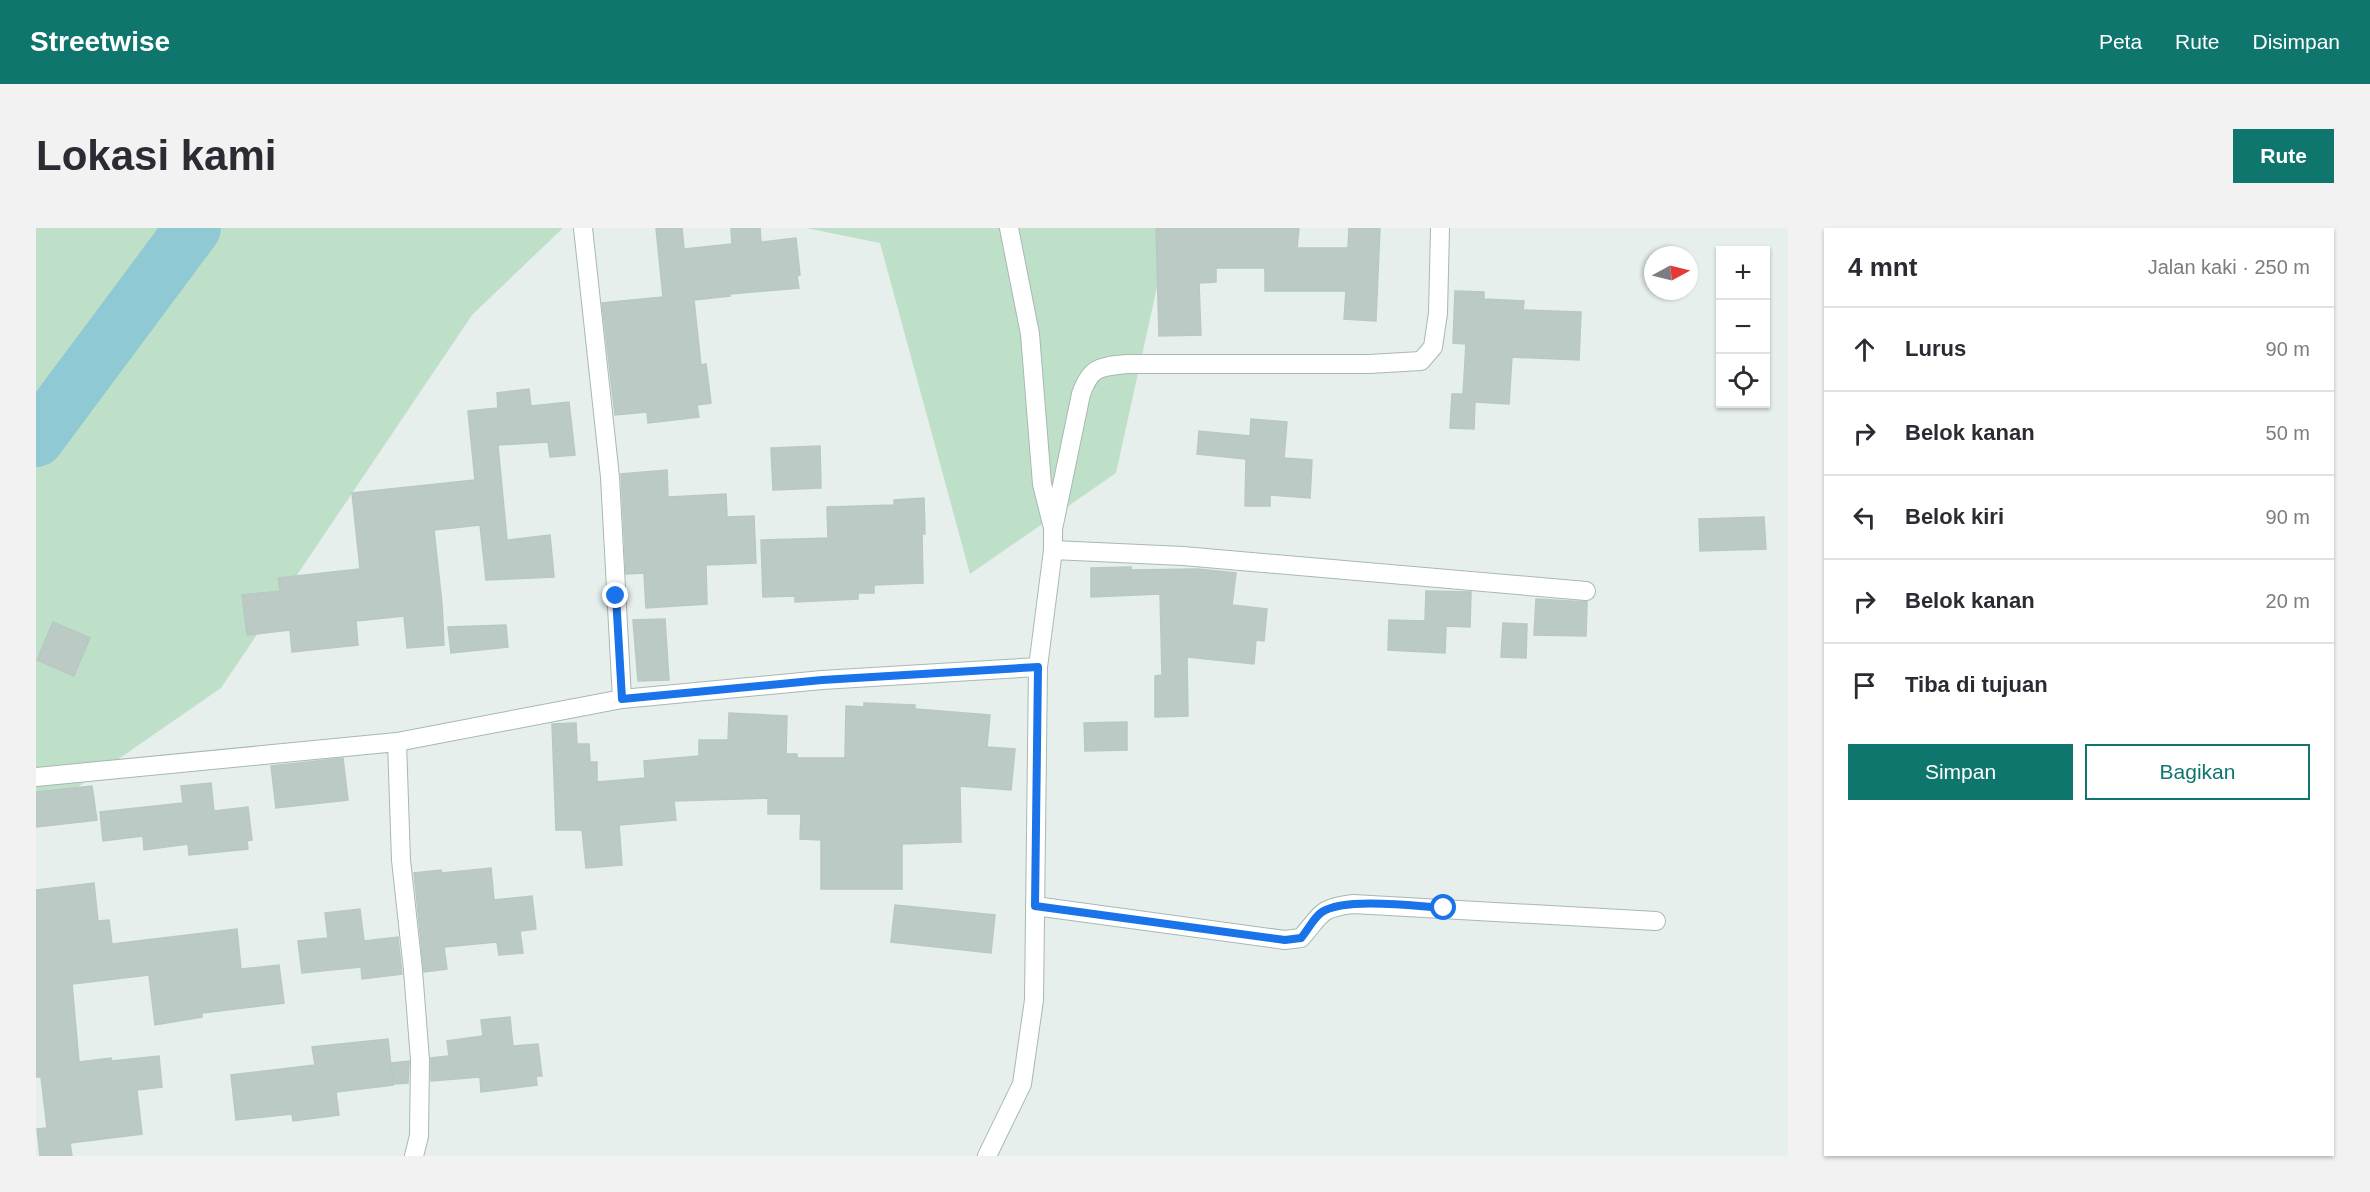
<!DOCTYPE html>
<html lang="id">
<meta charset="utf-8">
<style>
:root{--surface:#fff;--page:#f2f2f3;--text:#2b2b33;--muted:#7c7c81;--line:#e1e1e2;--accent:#0f766e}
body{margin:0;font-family:Helvetica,sans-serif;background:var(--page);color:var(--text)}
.controls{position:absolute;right:18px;top:18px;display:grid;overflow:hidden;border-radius:0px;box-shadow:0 2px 4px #0004}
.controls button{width:54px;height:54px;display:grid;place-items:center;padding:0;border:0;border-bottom:2px solid var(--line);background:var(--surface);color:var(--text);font:30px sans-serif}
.compass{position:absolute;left:1608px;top:18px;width:54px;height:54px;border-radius:50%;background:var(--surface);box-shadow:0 2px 4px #0004;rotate:83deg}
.stop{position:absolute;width:18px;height:18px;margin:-14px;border:4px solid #1a73e8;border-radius:50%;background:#fff}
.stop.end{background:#1a73e8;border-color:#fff;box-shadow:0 2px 6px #0008}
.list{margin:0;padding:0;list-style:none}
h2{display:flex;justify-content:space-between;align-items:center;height:78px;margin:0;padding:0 24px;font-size:26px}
h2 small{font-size:20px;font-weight:400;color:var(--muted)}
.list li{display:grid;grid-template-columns:39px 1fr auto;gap:18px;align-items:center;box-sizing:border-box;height:84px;padding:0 24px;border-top:2px solid var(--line)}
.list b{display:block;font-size:22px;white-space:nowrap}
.list em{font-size:20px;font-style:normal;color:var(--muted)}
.actions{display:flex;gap:12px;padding:18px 24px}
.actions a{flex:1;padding:14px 0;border:2px solid var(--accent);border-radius:0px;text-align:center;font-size:21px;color:var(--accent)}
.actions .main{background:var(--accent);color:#fff}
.icon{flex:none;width:33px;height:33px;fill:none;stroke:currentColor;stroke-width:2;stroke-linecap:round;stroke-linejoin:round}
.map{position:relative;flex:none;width:1752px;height:928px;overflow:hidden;border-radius:0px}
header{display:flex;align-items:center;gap:36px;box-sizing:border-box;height:84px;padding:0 30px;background:var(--accent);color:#fff}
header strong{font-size:28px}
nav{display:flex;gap:33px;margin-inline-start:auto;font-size:21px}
.intro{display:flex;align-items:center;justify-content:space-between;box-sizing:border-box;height:144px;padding:0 36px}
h1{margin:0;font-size:42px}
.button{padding:15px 27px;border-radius:0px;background:var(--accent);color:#fff;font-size:21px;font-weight:700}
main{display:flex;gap:36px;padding:0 36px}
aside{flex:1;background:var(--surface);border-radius:0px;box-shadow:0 2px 4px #0004}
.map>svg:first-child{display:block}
.green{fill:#bfe0c8}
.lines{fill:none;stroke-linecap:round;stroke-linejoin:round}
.river{stroke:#8ec9d4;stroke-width:56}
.building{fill:#bbcac4;stroke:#b8c9c2;stroke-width:1.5}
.lane-casing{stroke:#a8b8b2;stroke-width:20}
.street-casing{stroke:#a8b8b2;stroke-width:20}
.lane{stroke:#fff;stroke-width:18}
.street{stroke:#fff;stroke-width:18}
.route{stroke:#1a73e8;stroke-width:8}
</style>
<header>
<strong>Streetwise</strong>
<nav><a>Peta</a><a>Rute</a><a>Disimpan</a></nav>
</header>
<div class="intro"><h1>Lokasi kami</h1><a class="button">Rute</a></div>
<main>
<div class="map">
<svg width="1752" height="928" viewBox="0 0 1752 928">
<rect width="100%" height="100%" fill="#e6efeb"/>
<!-- green -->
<path class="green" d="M 0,0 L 527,0 L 436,87 L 185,460 L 0,588 Z
M 770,0 L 1134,0 L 1080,245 L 934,346 L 844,15 Z"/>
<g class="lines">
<!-- river -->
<path class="river" d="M 0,211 L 157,0"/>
</g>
<!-- building -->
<path class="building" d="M 620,0 L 646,0 L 648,21 L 696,16 L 695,0 L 724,0 L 725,14 L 760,10 L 764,47 L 761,48 L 763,60 L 694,66 L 694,68 L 658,72 L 665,137 L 670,136 L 675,175 L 661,177 L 663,189 L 612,195 L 611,184 L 579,187 L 566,75 L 627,69 Z
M 1120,0 L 1263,0 L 1261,20 L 1312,20 L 1313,0 L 1344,0 L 1340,93 L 1308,91 L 1310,63 L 1229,63 L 1229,40 L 1180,40 L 1180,54 L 1163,55 L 1165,107 L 1123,108 Z
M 1419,63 L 1448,64 L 1448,71 L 1488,73 L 1487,82 L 1545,84 L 1543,132 L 1476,129 L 1473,176 L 1439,174 L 1438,201 L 1414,200 L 1416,166 L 1427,166 L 1430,116 L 1417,115 Z
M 493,161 L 495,178 L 533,174 L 539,227 L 514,229 L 512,214 L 462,217 L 471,312 L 514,307 L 518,349 L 450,352 L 444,297 L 398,302 L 406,376 L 408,417 L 371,420 L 368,388 L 320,393 L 322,417 L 256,424 L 254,402 L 211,407 L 206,367 L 244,363 L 242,350 L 324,341 L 316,265 L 439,252 L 432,183 L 462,180 L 461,165 Z
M 1215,191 L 1251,194 L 1248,230 L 1276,232 L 1274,270 L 1234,267 L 1234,278 L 1209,278 L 1210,231 L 1161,226 L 1163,203 L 1214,208 Z
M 784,218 L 785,260 L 737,262 L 735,220 Z
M 631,242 L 632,269 L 690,266 L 691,289 L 718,288 L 720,335 L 670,337 L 671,376 L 610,380 L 608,345 L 590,346 L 585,246 Z
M 888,270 L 889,306 L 886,306 L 887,355 L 838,357 L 838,365 L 822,365 L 822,371 L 759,374 L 759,368 L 727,369 L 725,312 L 792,310 L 791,279 L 858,277 L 858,272 Z
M 1728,289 L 1730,321 L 1664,323 L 1663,291 Z
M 1095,339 L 1095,342 L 1162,341 L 1200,345 L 1196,377 L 1231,381 L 1228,413 L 1220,412 L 1218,436 L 1151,429 L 1152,488 L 1119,489 L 1119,448 L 1126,447 L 1124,366 L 1055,369 L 1055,340 Z
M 1390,363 L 1435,364 L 1434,399 L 1410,398 L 1409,425 L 1352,422 L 1353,392 L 1389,393 Z
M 1500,371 L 1551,374 L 1550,408 L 1498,407 Z
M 629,391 L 633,452 L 602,453 L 597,392 Z
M 17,394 L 54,410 L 38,448 L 1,432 Z
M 1467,395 L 1491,396 L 1490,430 L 1465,429 Z
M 470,397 L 472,419 L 415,425 L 412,399 Z
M 828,475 L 879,477 L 879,481 L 954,487 L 951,519 L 979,521 L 975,562 L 924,558 L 925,614 L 866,616 L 866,661 L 785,661 L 785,612 L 764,611 L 765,586 L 732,586 L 732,570 L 638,573 L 640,592 L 583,597 L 586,637 L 550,640 L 546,602 L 520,602 L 516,496 L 540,495 L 541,516 L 553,516 L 554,534 L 561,534 L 561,554 L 609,550 L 608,533 L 663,528 L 663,512 L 692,512 L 693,485 L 751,488 L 750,526 L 761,526 L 761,530 L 809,530 L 810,478 L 828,479 Z
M 1091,494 L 1091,522 L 1049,523 L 1048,495 Z
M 307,530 L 312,572 L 240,580 L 235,538 Z
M 175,555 L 178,583 L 212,579 L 216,612 L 211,613 L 212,621 L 153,627 L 152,616 L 108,622 L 107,608 L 67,613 L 64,584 L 147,575 L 145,558 Z
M 56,558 L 61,592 L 0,599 L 0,564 Z
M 455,640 L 458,672 L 496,668 L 500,701 L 484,703 L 487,725 L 463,727 L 461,714 L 408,719 L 411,741 L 388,744 L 378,645 L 405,642 L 406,645 Z
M 58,655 L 62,693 L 73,692 L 76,716 L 201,701 L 205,741 L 243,737 L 248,775 L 166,785 L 166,789 L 119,797 L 113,747 L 36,756 L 43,834 L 75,830 L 76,833 L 123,828 L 126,859 L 101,862 L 106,906 L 34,915 L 36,928 L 4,928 L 1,901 L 11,900 L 5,849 L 0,849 L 0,662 Z
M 859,677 L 959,687 L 955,725 L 855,714 Z
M 324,681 L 328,713 L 362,709 L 366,746 L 326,751 L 325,739 L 266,745 L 262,713 L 292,710 L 289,685 Z
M 474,789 L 477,818 L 502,816 L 506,848 L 500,848 L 501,857 L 445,864 L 444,849 L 395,853 L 395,830 L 413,828 L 411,813 L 447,808 L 445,792 Z
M 352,811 L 357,857 L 300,864 L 303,887 L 257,893 L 256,886 L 200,892 L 195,847 L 279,837 L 276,819 Z
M 373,833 L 372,855 L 358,856 L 356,835 Z"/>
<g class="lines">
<defs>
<path id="lane" d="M 999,678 L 1249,712 L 1265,710 C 1286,686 1283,680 1317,676 L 1620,693"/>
<path id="street" d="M 547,0 L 574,249 L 586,471
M 973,0 L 994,106 L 1006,256 L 1016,296
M 1017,322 L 1147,328 L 1550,363
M 361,514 L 365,632 L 377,742 L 384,832 L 383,908 L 378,928
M 0,549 L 361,514 L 586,471 L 786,452 L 1002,439
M 951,928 L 986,856 L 998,772 L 1002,439 L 1017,322 L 1017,301 L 1045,166 C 1055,138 1064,139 1091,136 L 1333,136 L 1385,133 L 1397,119 L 1402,85 L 1404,0"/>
</defs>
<!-- lane casing -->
<use href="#lane" class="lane-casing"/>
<!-- street casing -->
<use href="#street" class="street-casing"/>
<!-- lane -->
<use href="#lane" class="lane"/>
<!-- street -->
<use href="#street" class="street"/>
</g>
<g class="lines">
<!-- route -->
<path class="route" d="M 580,368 L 586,471 L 786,452 L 1002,439 L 999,678 L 1249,712 L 1265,710 C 1272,702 1278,689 1286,684 C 1309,669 1379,678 1408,680"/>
</g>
</svg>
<div class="controls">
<button>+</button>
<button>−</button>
<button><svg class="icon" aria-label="locate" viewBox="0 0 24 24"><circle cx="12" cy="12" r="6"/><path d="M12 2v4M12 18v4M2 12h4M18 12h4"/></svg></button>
</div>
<svg class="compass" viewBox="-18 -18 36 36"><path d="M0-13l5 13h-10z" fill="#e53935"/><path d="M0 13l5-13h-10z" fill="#7c7c81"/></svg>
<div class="stop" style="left:1408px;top:680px"></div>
<div class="stop end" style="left:580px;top:368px"></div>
</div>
<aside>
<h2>4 mnt<small>Jalan kaki · 250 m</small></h2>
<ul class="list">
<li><svg class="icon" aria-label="ahead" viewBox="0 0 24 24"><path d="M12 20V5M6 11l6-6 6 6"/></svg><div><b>Lurus</b></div><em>90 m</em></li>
<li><svg class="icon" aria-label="right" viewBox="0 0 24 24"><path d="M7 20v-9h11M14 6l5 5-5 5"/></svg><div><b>Belok kanan</b></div><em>50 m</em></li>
<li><svg class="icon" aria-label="left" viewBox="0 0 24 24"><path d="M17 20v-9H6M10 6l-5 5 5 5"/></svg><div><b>Belok kiri</b></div><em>90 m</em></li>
<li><svg class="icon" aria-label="right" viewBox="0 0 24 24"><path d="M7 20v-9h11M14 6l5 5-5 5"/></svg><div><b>Belok kanan</b></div><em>20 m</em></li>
<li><svg class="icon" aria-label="arrive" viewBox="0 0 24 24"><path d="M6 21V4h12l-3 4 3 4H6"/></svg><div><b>Tiba di tujuan</b></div></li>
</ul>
<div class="actions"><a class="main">Simpan</a><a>Bagikan</a></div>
</aside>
</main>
